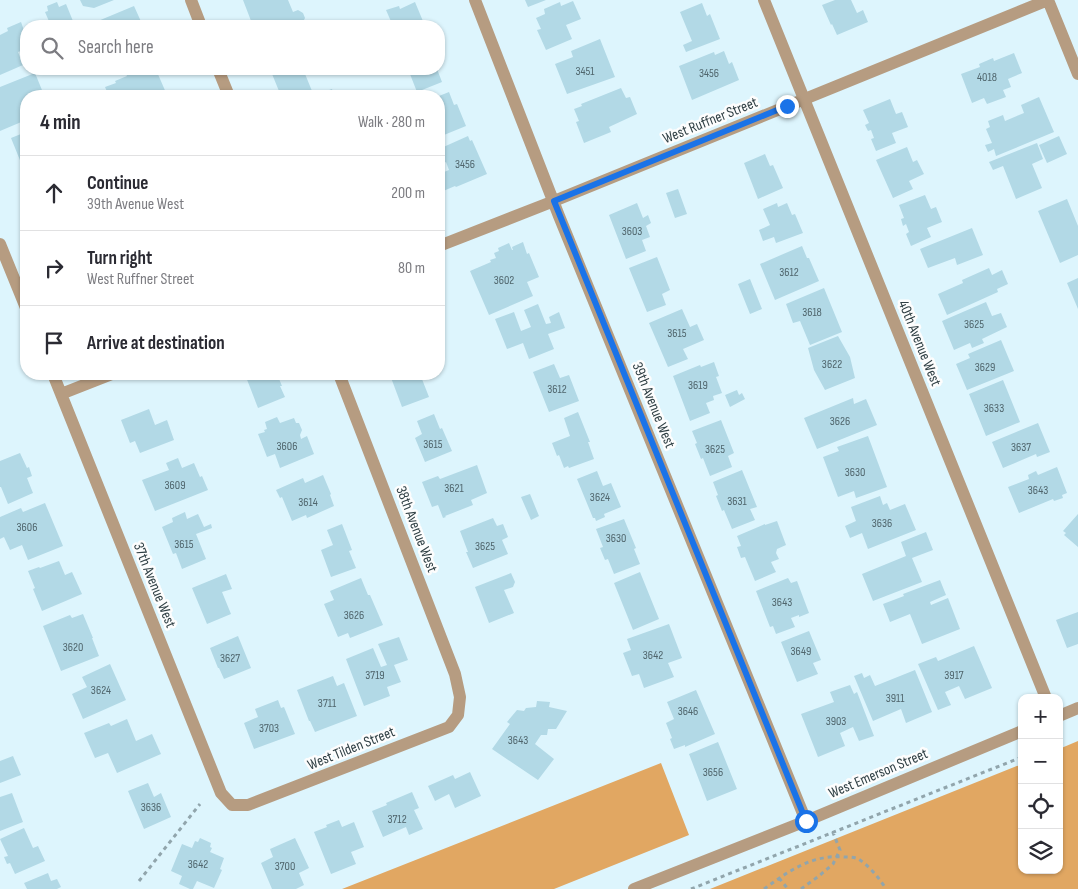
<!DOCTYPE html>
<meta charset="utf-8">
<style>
:root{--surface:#fff;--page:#f2f2f3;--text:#2b2b33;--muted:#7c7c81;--line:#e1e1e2}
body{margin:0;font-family:"Sofia Sans Condensed",sans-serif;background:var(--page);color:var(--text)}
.controls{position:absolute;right:15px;bottom:15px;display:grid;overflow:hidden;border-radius:10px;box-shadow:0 1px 4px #0004}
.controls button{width:45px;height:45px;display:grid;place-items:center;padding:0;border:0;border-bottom:1px solid var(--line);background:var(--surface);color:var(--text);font:25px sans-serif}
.stop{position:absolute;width:15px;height:15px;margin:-11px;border:4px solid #1a73e8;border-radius:50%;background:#fff}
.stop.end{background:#1a73e8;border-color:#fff;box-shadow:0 1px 5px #0008}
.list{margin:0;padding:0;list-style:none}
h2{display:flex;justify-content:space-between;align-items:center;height:65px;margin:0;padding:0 20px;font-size:21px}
h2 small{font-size:16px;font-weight:400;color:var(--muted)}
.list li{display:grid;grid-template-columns:32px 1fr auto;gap:15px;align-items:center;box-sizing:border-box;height:75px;padding:0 20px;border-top:1px solid var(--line)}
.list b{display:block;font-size:19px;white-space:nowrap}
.list p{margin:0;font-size:16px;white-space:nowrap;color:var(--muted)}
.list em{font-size:16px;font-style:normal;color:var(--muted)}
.icon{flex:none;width:28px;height:28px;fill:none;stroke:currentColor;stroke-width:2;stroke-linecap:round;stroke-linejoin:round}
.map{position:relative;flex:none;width:1078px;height:889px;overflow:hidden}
.search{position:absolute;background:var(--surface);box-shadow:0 1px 4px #0004;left:20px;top:20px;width:425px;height:55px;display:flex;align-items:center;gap:12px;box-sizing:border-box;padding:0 18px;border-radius:20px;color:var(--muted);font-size:19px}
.panel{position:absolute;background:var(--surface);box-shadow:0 1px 4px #0004;left:20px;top:90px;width:425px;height:290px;border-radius:20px}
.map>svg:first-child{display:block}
.forest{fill:#e1a762}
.building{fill:#b2d9e6}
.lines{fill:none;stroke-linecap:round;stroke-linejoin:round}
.path{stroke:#91a5ac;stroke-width:3;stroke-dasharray:4 4;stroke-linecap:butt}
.minor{stroke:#b69c81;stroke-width:12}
.route{stroke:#1a73e8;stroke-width:6}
.labels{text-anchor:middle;stroke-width:5;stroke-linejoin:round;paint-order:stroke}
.number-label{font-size:12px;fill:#50666d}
.street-label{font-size:15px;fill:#304045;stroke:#fdfdfd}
</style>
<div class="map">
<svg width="1078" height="889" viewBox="0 0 1078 889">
<rect width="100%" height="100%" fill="#ddf5fd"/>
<!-- forest -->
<path class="forest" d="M 1078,741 L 1078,889 L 710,889 L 1022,764 L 1022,870 L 1059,870 L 1059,749 Z
M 661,763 L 689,835 L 554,889 L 342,889 Z"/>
<!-- building -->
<path class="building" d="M 80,0 L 114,0 L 94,8 L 83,6 Z
M 243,0 L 288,0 L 293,12 L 298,10 L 303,13 L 305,18 L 302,24 L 297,26 L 253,26 Z
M 525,0 L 546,0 L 528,7 Z
M 835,0 L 851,0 L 857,13 L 863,10 L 868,22 L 837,35 L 832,24 L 831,25 L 822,5 Z
M 573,1 L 581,19 L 566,25 L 572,39 L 546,50 L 537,30 L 541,29 L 536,18 L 545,14 L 544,9 L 560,2 L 561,6 Z
M 57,2 L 59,7 L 66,4 L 75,26 L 51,26 L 45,12 L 48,11 L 47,6 Z
M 415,2 L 425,26 L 393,26 L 386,10 L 399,6 L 400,9 Z
M 702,3 L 707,16 L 710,14 L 720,39 L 686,52 L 683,45 L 692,41 L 680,12 Z
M 134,6 L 143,26 L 100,26 L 98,21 Z
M 21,22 L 26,36 L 26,49 L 18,52 L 23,65 L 0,75 L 0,35 L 8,31 L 7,28 Z
M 600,39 L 615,77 L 567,94 L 555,64 L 573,57 L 571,51 Z
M 724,51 L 729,64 L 732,62 L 739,80 L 692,100 L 679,66 L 714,52 L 715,55 Z
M 1014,53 L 1022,73 L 1008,79 L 1011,87 L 1003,90 L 1006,97 L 987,104 L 984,98 L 972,103 L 961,74 L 980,67 L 979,64 L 993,58 L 994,61 Z
M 124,69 L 153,69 L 154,73 L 157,72 L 167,95 L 163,96 L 121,96 L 119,92 L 109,96 L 105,87 L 116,83 L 115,81 L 127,76 Z
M 270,69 L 303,69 L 312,91 L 298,96 L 281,96 Z
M 408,69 L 437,69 L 442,82 L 417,92 Z
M 35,73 L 44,95 L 40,96 L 26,96 L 26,120 L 0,131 L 0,87 Z
M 621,88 L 626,98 L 630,97 L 637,114 L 609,127 L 611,132 L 584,143 L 576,122 L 579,121 L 574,109 L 582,106 L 581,104 Z
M 332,89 L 333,93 L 326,96 L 313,96 Z
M 449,92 L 454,105 L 457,104 L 466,126 L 439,137 L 439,96 Z
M 1039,97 L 1054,132 L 996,156 L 994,149 L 988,152 L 985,145 L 992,143 L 986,129 L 990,127 L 988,121 L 1003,115 L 1005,121 L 1024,113 L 1021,105 Z
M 890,99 L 896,114 L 902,112 L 908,127 L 892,133 L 896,143 L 876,151 L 871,139 L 874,138 L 871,130 L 868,131 L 865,125 L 869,123 L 863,110 Z
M 26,132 L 26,175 L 11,138 Z
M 468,136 L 470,141 L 472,140 L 487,174 L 456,187 L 455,186 L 441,192 L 439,186 L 439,174 L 449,170 L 446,162 L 440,165 L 439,149 Z
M 1059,136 L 1067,154 L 1047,163 L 1039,145 Z
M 1037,143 L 1043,159 L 1032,164 L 1042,188 L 1016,199 L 1003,166 L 993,170 L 989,162 Z
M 907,147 L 913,162 L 917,160 L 924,174 L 909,181 L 913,189 L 893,198 L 876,160 Z
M 765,154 L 770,166 L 773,165 L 783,188 L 758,199 L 744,163 Z
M 678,189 L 687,214 L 675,218 L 666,193 Z
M 925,195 L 931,209 L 936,207 L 942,222 L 927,228 L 931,237 L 911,246 L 906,234 L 909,232 L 906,224 L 903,226 L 901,219 L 904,218 L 899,205 Z
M 1067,199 L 1078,226 L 1078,255 L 1060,263 L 1038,211 Z
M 637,203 L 643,218 L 648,215 L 651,223 L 646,226 L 650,237 L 642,240 L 646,251 L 626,259 L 609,215 Z
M 777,203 L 778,207 L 787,203 L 792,215 L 795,214 L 803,233 L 776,243 L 774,237 L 763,241 L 759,230 L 770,225 L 763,209 Z
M 972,228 L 983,255 L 957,265 L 955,258 L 928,268 L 920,249 Z
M 523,242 L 527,254 L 529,253 L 539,277 L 527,282 L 533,296 L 489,315 L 470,271 L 491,262 L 490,260 L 496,258 L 494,253 L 499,251 L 498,248 L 509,243 L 512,250 L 513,250 L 512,247 Z
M 802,246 L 807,258 L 809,258 L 819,281 L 775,300 L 760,264 Z
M 657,257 L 670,290 L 662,294 L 666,305 L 647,312 L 629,268 Z
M 989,268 L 992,275 L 1002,270 L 1008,284 L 997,289 L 998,292 L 947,315 L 938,294 L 963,283 L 962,280 Z
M 1078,278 L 1078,309 L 1067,283 Z
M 750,279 L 762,309 L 750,314 L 738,284 Z
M 824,288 L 842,332 L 810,345 L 800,321 L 793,323 L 786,304 Z
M 986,302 L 992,316 L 1001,313 L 1007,327 L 982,339 L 984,343 L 972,348 L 970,343 L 954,350 L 942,321 Z
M 538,304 L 546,324 L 551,323 L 549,317 L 559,312 L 565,328 L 548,334 L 554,349 L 529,359 L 523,343 L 507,349 L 495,319 L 514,312 L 521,331 L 531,327 L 524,310 Z
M 682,309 L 690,327 L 697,324 L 704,340 L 683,349 L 688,359 L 668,367 L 649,323 Z
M 838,336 L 850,357 L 855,378 L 825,390 L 814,370 L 808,348 Z
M 1001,340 L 1014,371 L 967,390 L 956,364 L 970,358 L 968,354 Z
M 714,362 L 719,376 L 716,377 L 722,393 L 713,396 L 714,400 L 706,403 L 710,413 L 690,421 L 673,376 L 700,365 L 701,367 Z
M 554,364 L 560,378 L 569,375 L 579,401 L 549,412 L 533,372 Z
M 255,374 L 277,374 L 282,386 L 280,386 L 285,397 L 258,408 L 246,377 Z
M 393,374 L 420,374 L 429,397 L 402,407 L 390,375 Z
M 1003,380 L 1020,422 L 986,436 L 969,394 Z
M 737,390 L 739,395 L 742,393 L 745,399 L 730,407 L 725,395 Z
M 853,398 L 854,404 L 866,399 L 877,425 L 817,449 L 804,418 Z
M 149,409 L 155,425 L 167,420 L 174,440 L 140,453 L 135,441 L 130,443 L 121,420 Z
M 578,412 L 590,442 L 588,442 L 594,459 L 569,468 L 568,466 L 564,468 L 559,455 L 557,456 L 552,443 L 570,436 L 564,418 Z
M 434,414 L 440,429 L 442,428 L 452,451 L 425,462 L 415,438 L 422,434 L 417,421 Z
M 277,417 L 280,423 L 294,418 L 296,423 L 299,423 L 302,430 L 300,435 L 301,439 L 307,436 L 314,454 L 280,468 L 275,454 L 267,457 L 258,434 L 265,432 L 264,430 L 267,429 L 265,422 Z
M 721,420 L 734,453 L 728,456 L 732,467 L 710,476 L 703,458 L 701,459 L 695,444 L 697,443 L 692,431 Z
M 1038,423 L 1050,452 L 1037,457 L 1036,454 L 1003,468 L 992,442 Z
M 868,436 L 887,487 L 856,498 L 854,491 L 838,497 L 823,457 L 839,451 L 837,447 Z
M 20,453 L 27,468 L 29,467 L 32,476 L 27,478 L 33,493 L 8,504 L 1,487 L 0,487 L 0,461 Z
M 178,458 L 182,468 L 194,463 L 200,477 L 202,476 L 208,490 L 155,511 L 142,480 L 169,470 L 166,463 Z
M 477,465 L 487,493 L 471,500 L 473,505 L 445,516 L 446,517 L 443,518 L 438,505 L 432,507 L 422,482 L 438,476 L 440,479 Z
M 1057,467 L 1067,493 L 1062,495 L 1063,498 L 1054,501 L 1053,499 L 1019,513 L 1008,487 L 1029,479 L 1028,475 L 1036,471 L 1038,475 Z
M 742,470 L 757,507 L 750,509 L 755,520 L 732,529 L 724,510 L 722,511 L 716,496 L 718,495 L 713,482 Z
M 597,471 L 603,486 L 611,483 L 621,507 L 604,514 L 605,517 L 596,521 L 595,518 L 593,518 L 577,479 Z
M 323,475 L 331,494 L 330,495 L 334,506 L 307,518 L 306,515 L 292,521 L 282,497 L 280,498 L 276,490 L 303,478 L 305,483 Z
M 530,494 L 539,516 L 531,520 L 521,497 Z
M 880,496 L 883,505 L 887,503 L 890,510 L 905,504 L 916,530 L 868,549 L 862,533 L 850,538 L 845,526 L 856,521 L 851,507 Z
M 45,503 L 63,546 L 28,560 L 22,545 L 10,550 L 4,537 L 0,539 L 0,517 L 21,508 L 23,512 Z
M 185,512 L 187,519 L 198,514 L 204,527 L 211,524 L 212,528 L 196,534 L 206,559 L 182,569 L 176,553 L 173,554 L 162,527 L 173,522 L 172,518 Z
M 1078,514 L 1078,547 L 1064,535 L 1066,533 L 1063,531 Z
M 493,518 L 497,526 L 503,524 L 508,537 L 502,540 L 508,554 L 473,568 L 466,552 L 468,552 L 460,531 Z
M 624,519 L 636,548 L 634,549 L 640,564 L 614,574 L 608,559 L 605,560 L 600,548 L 603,547 L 596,529 Z
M 777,521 L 786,545 L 777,549 L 776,553 L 779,559 L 771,562 L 776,572 L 755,581 L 745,557 L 741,558 L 737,547 L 741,546 L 737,536 L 765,524 L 765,525 Z
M 342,524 L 352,550 L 349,551 L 356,568 L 331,577 L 321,550 L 333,545 L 327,530 Z
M 926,532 L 933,550 L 912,558 L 922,582 L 873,601 L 862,574 L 906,556 L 901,542 Z
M 59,561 L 65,575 L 72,572 L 82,594 L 42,611 L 33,589 L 35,588 L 28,571 L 39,567 L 40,568 Z
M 640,572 L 659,619 L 633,630 L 614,583 Z
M 511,573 L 515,582 L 513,587 L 504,590 L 514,613 L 489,623 L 475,587 Z
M 226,574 L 232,589 L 222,592 L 231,614 L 207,624 L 192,588 Z
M 361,578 L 368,595 L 370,595 L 383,625 L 350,638 L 348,633 L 338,637 L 324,604 L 334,600 L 330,591 Z
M 788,578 L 791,583 L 797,581 L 809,613 L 799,617 L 799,615 L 791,618 L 795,627 L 776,634 L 773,626 L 770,627 L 756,591 Z
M 940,580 L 946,595 L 930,602 L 931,605 L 948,598 L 960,629 L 922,644 L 910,614 L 890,622 L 883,604 L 904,596 L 903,594 Z
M 1078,612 L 1078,644 L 1067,648 L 1056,620 Z
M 83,614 L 93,638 L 92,638 L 99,656 L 61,671 L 43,626 L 70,615 L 72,618 Z
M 669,624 L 682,658 L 668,663 L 674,677 L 644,688 L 639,674 L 632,676 L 623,653 L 631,650 L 627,639 Z
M 809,631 L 821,660 L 813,663 L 818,674 L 797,682 L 781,642 Z
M 238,636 L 251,668 L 224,679 L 219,668 L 218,668 L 210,648 Z
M 399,637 L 408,660 L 394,665 L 401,682 L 387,687 L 390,696 L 364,706 L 346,659 L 373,648 L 381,667 L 387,665 L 378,644 Z
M 974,646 L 992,688 L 965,699 L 959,686 L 945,692 L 951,705 L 938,710 L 918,664 L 936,657 L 938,661 Z
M 110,664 L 126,700 L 83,719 L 72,694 L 87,687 L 82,677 Z
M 915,670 L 932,712 L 906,723 L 901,709 L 873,721 L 854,676 L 862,673 L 864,678 L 870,675 L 875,686 Z
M 333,676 L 337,686 L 344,683 L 357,716 L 315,732 L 310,721 L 309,721 L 297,690 Z
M 850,685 L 854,694 L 857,692 L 874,736 L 859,741 L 853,727 L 840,733 L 845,746 L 818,757 L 801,714 L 834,702 L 830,692 Z
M 696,690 L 715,734 L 685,747 L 685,745 L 674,749 L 670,739 L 672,738 L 666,723 L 674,719 L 667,702 Z
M 278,700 L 281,708 L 284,707 L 295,734 L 254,749 L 244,723 L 258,717 L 255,709 Z
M 537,701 L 550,702 L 549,707 L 567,711 L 556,729 L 548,729 L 547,735 L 541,735 L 535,744 L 554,759 L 538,780 L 492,749 L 510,724 L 507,722 L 517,710 L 524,711 L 526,708 L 536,707 Z
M 127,719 L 136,741 L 152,734 L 161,754 L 117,773 L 108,753 L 95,758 L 84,733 L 109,723 L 111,726 Z
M 718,742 L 737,789 L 707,801 L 689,754 Z
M 13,756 L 21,775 L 0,783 L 0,761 Z
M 470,772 L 481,796 L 455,808 L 449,794 L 435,801 L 428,786 L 453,775 L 455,779 Z
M 148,783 L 154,797 L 161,793 L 171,817 L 144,829 L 128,791 Z
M 412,792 L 419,808 L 414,810 L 423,829 L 409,835 L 406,827 L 383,837 L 372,811 L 387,805 L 386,803 Z
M 12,793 L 23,822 L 0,831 L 0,797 Z
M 339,820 L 342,827 L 354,822 L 364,847 L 351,852 L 356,864 L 331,874 L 314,832 L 327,827 L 326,825 Z
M 24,828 L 33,848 L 38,846 L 45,861 L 15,874 L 10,863 L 7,864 L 4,857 L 8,856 L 0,839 Z
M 200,838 L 211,843 L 210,847 L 212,848 L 210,852 L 224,858 L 220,869 L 222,870 L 214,888 L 197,881 L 193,889 L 190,889 L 179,884 L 182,876 L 171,871 L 182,844 L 192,848 L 195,841 L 198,842 Z
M 295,838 L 309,868 L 299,873 L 304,885 L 296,889 L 272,889 L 261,863 L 273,857 L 270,849 Z
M 48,873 L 51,881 L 57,879 L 61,887 L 57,889 L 27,889 L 24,883 Z"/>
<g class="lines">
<!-- path -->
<path class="path" d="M 779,878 L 788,889
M 139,881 L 200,804
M 691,889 L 1022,757
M 764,889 C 789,871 812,854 845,857 C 850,857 856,857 860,860 C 870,867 880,879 886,889
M 801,889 L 819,876 L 833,864 L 840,850 L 832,830"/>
<!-- minor -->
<path class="minor" d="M 191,0 L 201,26
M 475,0 L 559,216 L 806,821
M 764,0 L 1046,698
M 1048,0 L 1078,74
M 218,69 L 229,96
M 0,244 L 26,308
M 439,246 L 554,201 L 1048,0
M 53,374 L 221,793 L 232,805 L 248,805 L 449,727 L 458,715 L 460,697 L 455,674 L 339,374
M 61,394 L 112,374
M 1059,716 L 1078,708
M 634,889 L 806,821 L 1022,731"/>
</g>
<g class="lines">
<!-- route -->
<path class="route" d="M 787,106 L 554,201 L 806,821"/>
</g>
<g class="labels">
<!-- number labels -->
<g class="number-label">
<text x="585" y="75">3451</text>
<text x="709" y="77">3456</text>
<text x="987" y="81">4018</text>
<text x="465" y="168">3456</text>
<text x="632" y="235">3603</text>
<text x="789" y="276">3612</text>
<text x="504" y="284">3602</text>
<text x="812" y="316">3618</text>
<text x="974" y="328">3625</text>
<text x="677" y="337">3615</text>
<text x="832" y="368">3622</text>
<text x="985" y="371">3629</text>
<text x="698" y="389">3619</text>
<text x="557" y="393">3612</text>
<text x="994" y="412">3633</text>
<text x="840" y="425">3626</text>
<text x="433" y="448">3615</text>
<text x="287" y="450">3606</text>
<text x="1021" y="451">3637</text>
<text x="715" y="453">3625</text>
<text x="855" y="476">3630</text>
<text x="175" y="489">3609</text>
<text x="454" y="492">3621</text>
<text x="1038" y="494">3643</text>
<text x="600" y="501">3624</text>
<text x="737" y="505">3631</text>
<text x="308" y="506">3614</text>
<text x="882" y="527">3636</text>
<text x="27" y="531">3606</text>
<text x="616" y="542">3630</text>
<text x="184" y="548">3615</text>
<text x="485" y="550">3625</text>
<text x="782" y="606">3643</text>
<text x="354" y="619">3626</text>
<text x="73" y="651">3620</text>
<text x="801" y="655">3649</text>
<text x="653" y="659">3642</text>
<text x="230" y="662">3627</text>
<text x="375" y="679">3719</text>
<text x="954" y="679">3917</text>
<text x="101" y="694">3624</text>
<text x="895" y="702">3911</text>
<text x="327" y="707">3711</text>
<text x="688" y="715">3646</text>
<text x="836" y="725">3903</text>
<text x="269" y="732">3703</text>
<text x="518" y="744">3643</text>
<text x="713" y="776">3656</text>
<text x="151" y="811">3636</text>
<text x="397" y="823">3712</text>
<text x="198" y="868">3642</text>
<text x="285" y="870">3700</text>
</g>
<!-- street labels -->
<g class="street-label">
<text transform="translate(710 120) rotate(-22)" y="5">West Ruffner Street</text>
<text transform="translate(920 343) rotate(68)" y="5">40th Avenue West</text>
<text transform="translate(654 405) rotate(68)" y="5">39th Avenue West</text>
<text transform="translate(417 529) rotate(69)" y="5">38th Avenue West</text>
<text transform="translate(155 585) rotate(68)" y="5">37th Avenue West</text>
<text transform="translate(351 748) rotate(-22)" y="5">West Tilden Street</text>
<text transform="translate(878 773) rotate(-23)" y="5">West Emerson Street</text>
</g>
</g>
</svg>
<div class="controls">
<button>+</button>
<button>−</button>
<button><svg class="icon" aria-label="locate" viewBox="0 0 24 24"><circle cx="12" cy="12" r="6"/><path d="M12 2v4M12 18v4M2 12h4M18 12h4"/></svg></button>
<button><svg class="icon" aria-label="layers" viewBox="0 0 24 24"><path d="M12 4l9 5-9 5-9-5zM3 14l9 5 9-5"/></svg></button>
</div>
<div class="stop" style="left:806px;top:821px"></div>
<div class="stop end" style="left:787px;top:106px"></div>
<div class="search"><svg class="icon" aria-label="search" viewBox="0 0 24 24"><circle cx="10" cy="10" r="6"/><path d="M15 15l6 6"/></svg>Search here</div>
<section class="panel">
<h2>4 min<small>Walk · 280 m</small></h2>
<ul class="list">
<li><svg class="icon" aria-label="ahead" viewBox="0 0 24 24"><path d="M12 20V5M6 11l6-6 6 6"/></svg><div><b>Continue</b><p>39th Avenue West</p></div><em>200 m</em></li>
<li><svg class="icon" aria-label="right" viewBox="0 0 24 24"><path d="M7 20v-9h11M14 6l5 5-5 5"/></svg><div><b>Turn right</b><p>West Ruffner Street</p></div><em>80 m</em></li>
<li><svg class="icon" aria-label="arrive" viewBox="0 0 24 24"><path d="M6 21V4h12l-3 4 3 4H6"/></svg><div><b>Arrive at destination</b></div></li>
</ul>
</section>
</div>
